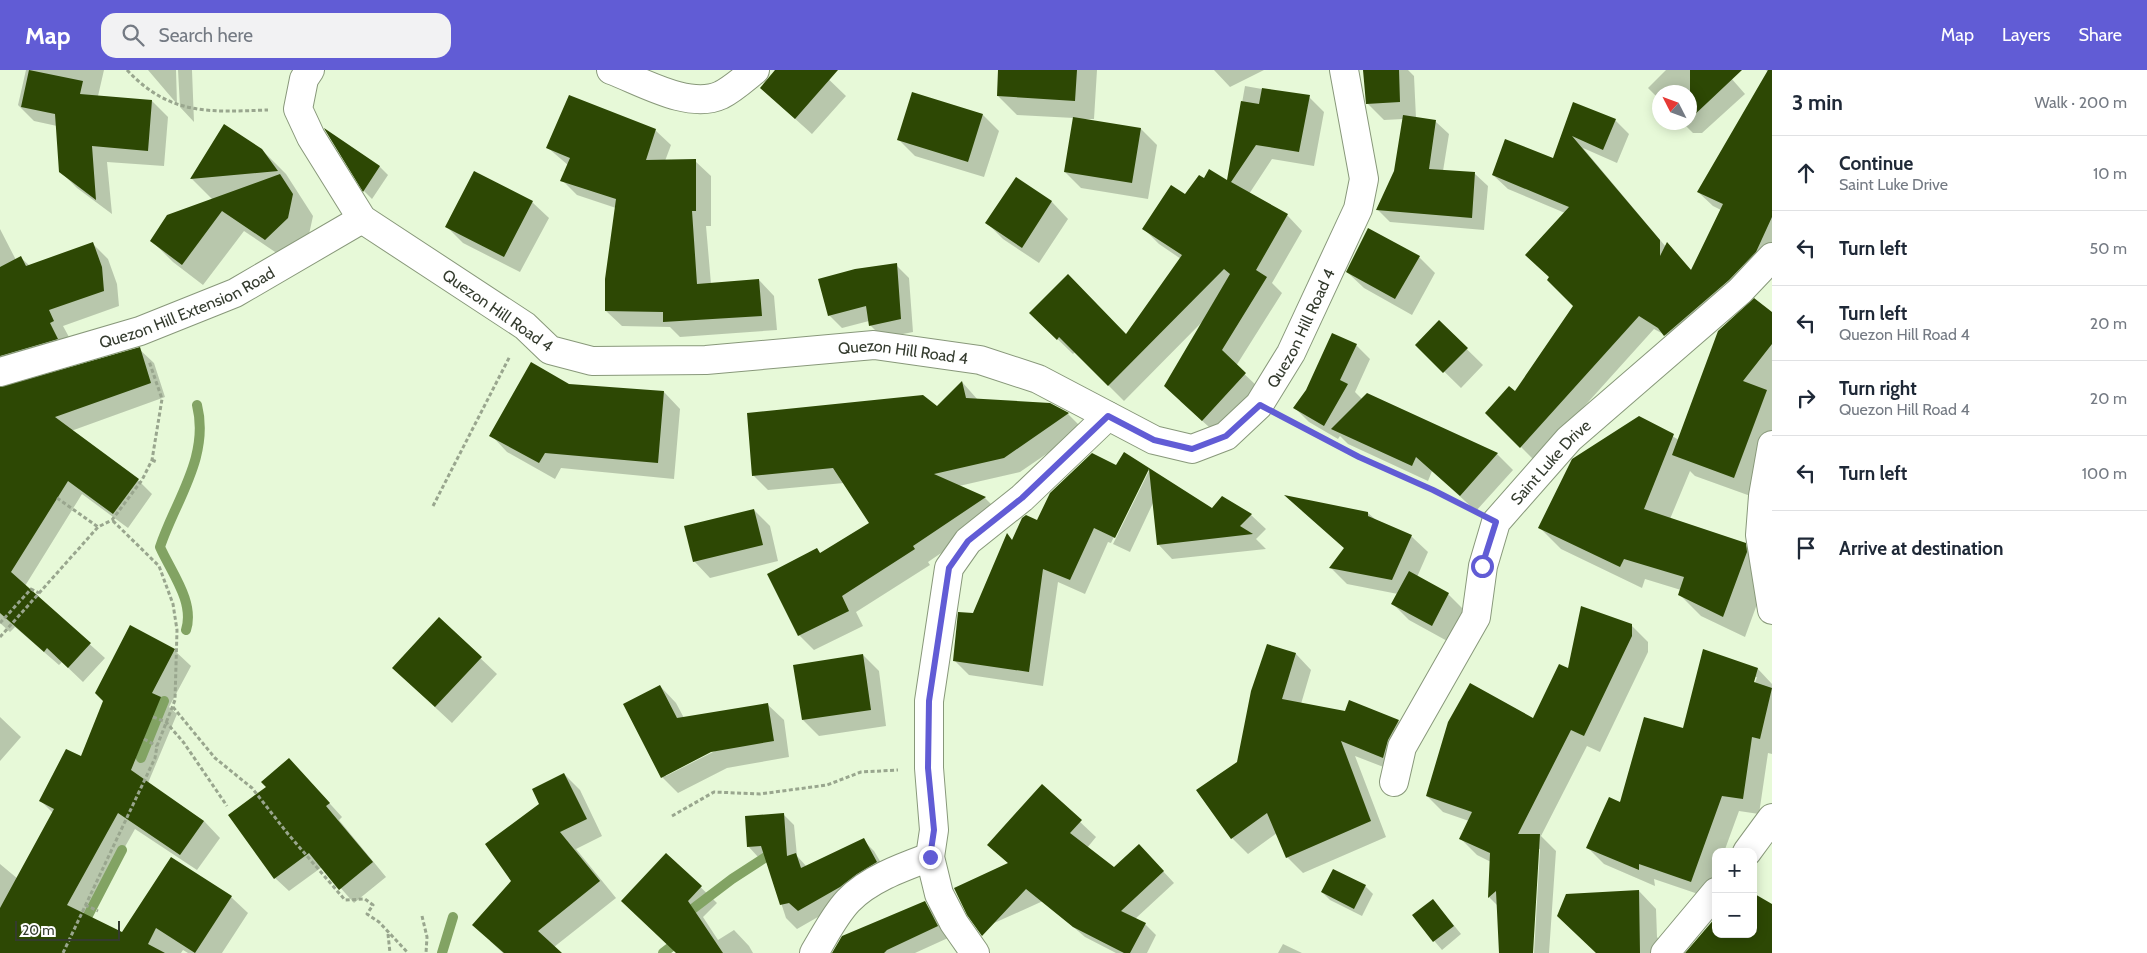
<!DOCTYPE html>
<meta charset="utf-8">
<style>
:root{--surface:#fff;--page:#f2f2f3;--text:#1f2937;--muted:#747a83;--line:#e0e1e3;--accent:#615cd5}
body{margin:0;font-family:Cabin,sans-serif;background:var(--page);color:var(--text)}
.controls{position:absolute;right:15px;bottom:15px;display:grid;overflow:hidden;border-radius:10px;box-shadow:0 2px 12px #0003}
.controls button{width:45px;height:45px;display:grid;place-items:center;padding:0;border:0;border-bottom:1px solid var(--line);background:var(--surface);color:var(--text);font:25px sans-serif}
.compass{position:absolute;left:1652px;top:15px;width:45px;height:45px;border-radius:50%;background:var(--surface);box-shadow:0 2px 12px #0003;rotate:312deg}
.scale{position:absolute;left:15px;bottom:12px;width:105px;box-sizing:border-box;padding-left:5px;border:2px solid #343b2e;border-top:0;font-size:14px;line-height:18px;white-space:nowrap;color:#343b2e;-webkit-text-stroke:4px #fff;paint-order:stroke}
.stop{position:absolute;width:15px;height:15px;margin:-11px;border:4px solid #615cd5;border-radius:50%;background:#fff}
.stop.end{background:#615cd5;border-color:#fff;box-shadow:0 1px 5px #0008}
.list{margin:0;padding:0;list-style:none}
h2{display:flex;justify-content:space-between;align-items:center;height:65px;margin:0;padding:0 20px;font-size:21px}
h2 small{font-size:16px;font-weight:400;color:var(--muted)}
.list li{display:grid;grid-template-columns:32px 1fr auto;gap:15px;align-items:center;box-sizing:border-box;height:75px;padding:0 20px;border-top:1px solid var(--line)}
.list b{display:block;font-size:19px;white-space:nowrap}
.list p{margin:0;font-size:16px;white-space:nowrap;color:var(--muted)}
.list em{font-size:16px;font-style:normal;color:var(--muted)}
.icon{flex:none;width:28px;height:28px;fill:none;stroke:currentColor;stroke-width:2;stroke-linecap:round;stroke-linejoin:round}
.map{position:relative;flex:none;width:1772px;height:883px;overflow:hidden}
header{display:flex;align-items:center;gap:30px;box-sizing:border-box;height:70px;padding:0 25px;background:var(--accent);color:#fff}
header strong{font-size:24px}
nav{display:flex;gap:28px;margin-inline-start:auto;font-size:18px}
.search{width:350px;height:45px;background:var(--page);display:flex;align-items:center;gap:12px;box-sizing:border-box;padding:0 18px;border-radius:15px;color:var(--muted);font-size:19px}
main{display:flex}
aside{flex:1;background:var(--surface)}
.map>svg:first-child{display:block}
.shadow{fill:#0003;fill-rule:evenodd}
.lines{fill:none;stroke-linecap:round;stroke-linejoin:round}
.stream{stroke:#82a363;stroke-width:10}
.building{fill:#2d4804}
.minor-casing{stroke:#88987a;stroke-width:30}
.path{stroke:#99a68e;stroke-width:3;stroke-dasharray:4 2.5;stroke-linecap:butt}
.minor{stroke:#fff;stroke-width:28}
.route{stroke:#615cd5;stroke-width:6}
.labels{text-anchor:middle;stroke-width:5;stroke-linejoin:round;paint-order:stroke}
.street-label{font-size:16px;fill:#343b2e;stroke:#fff}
</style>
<header>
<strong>Map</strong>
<div class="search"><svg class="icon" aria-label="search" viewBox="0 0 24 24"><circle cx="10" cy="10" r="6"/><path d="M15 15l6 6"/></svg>Search here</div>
<nav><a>Map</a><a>Layers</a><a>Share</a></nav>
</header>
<main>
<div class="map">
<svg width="1772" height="883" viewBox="0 0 1772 883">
<rect width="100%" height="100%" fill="#e7f9d8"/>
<!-- shadow -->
<path class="shadow" d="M 26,0 L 104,0 L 98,26 L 152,31 L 168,47 L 164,96 L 107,92 L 112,144 L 77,118 L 61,102 L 57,56 L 34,51 L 18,35 Z
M 148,0 L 176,0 L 177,34 Z
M 178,0 L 192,0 L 194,52 L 180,37 Z
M 777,0 L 819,0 L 846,26 L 812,64 L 761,18 Z
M 1000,0 L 1097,0 L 1094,49 L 1086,49 L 1086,51 L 1141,59 L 1157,75 L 1148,129 L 1081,118 L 1065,102 L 1074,48 L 1017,45 L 998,26 Z
M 1214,0 L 1264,0 L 1230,17 Z
M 1364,0 L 1408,0 L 1414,6 L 1416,48 L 1436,52 L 1449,64 L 1443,101 L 1475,104 L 1488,116 L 1484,160 L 1390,152 L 1377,139 L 1396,101 L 1403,49 L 1384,50 L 1367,33 Z
M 1666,0 L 1724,0 L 1745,24 L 1702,63 L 1693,63 L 1682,52 L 1690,52 L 1690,22 L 1660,22 L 1660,30 L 1648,18 Z
M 1766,0 L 1772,0 L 1772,191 L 1680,279 L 1667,266 L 1654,259 L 1535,391 L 1487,343 L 1515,323 L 1574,236 L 1565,143 L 1508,119 L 1493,105 L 1553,90 L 1574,34 L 1615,50 L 1629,64 L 1617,93 L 1583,78 L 1666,177 L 1668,174 L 1692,201 L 1721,140 L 1713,136 L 1698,122 L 1768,2 Z
M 1245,16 L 1309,27 L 1324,42 L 1314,96 L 1272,89 L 1249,124 L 1287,145 L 1302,161 L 1272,213 L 1282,223 L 1236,296 L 1260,319 L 1218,365 L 1180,331 L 1203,251 L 1124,331 L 1075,282 L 1073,284 L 1046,258 L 1126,266 L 1181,189 L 1159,174 L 1144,159 L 1204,109 L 1228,112 Z
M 983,45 L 999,61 L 984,107 L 915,86 L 899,70 Z
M 655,60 L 671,75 L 665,91 L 695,91 L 711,106 L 711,156 L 706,156 L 711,214 L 759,210 L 774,226 L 777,260 L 680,267 L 670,257 L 622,256 L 606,241 L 616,138 L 577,125 L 562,110 L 568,95 L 548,78 Z
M 328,62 L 380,97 L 388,105 L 372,129 L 364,121 Z
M 262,80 L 286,104 L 313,146 L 308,169 L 287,190 L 244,161 L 203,215 L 173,192 L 152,171 L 213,130 L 191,108 Z
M 1017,109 L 1052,132 L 1068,149 L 1039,193 L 1003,169 L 987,153 Z
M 532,132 L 549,148 L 520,202 L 463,173 L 447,157 Z
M 0,159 L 16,190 L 21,188 L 30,196 L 92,173 L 108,189 L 117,214 L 119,236 L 63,256 L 69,267 L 64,269 L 0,293 Z
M 1419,187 L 1435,203 L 1412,245 L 1364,218 L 1347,202 Z
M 896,195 L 909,208 L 913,262 L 883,268 L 870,255 L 869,251 L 842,258 L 829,245 Z
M 1772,244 L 1772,385 L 1756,428 L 1695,406 L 1690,401 L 1670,449 L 1745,475 L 1766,496 L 1768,504 L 1745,567 L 1701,546 L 1680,525 L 1681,520 L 1645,509 L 1642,518 L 1561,479 L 1540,458 L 1639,347 L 1679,370 Z
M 1439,252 L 1483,295 L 1461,318 L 1417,275 Z
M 1356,275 L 1370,289 L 1355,322 L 1362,329 L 1367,324 L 1497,384 L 1513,400 L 1476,441 L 1432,401 L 1428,411 L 1348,374 L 1340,366 L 1338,369 L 1309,352 L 1295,338 Z
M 139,279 L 154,293 L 165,327 L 71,361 L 138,410 L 152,424 L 128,458 L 82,424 L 25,516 L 105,588 L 83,612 L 62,592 L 59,595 L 15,557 L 10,562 L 0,553 L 0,333 Z
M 962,312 L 978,330 L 1068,344 L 1083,359 L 1020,402 L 959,416 L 985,428 L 1000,443 L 928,492 L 930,495 L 856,542 L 863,556 L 814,580 L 799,565 L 817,480 L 821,484 L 870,453 L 844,413 L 768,420 L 753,405 L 937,338 Z
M 569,315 L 664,322 L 680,339 L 674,409 L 561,398 L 555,409 L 507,382 L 491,365 Z
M 1124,384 L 1212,440 L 1251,445 L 1266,459 L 1256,469 L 1266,479 L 1172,489 L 1158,474 L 1153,433 L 1130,482 L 1113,474 L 1149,401 L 1146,401 L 1111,473 L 1108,472 L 1085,524 L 1058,512 L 1043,616 L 969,605 L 954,590 L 1007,465 L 1013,471 L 1117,396 Z
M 754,440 L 770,456 L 778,491 L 710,508 L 694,491 Z
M 1302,441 L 1368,443 L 1376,450 L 1411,466 L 1428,482 L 1417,507 L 1448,524 L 1464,540 L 1449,572 L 1409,550 L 1393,534 L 1398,524 L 1347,514 L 1331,498 L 1345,479 Z
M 439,549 L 497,604 L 452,653 L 410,614 Z
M 1631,555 L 1648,572 L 1648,582 L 1600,682 L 1587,676 L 1541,766 L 1556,781 L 1549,883 L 1534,883 L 1540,779 L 1538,779 L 1531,883 L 1500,883 L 1498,836 L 1489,827 L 1491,792 L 1477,785 L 1461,769 L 1469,751 L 1443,742 L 1427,726 L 1533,650 L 1569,600 Z
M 1267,575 L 1296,584 L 1311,600 L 1301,634 L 1398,651 L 1414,667 L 1399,703 L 1355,686 L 1386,767 L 1303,803 L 1287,787 L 1277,763 L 1248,784 L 1232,768 L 1197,721 L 1238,693 Z
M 174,580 L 191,596 L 169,637 L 177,644 L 148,713 L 204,751 L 220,768 L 197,800 L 135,759 L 86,846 L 122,863 L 231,827 L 248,843 L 222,883 L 188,883 L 183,880 L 181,883 L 0,883 L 0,794 L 18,809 L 53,743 L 41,731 L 82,688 Z
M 1704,581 L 1758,599 L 1772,614 L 1772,684 L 1768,683 L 1759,744 L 1739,741 L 1724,782 L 1716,782 L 1716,804 L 1707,827 L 1654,809 L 1655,816 L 1604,794 L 1588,778 L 1684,660 ZM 1754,607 L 1757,607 L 1753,619 Z
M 863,585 L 879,601 L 886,656 L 819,666 L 803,650 Z
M 660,616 L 676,633 L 684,648 L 767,634 L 784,650 L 789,687 L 727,698 L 678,723 L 662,707 ZM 716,678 L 717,680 L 666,706 L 666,703 Z
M 0,647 L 21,667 L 0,691 Z
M 302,703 L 342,747 L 339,750 L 386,807 L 354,833 L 322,797 L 289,821 L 275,808 Z
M 564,704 L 580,720 L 602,766 L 576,779 L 616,828 L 554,877 L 560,883 L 503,883 L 490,871 L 540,734 Z
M 1042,716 L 1096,767 L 1087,778 L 1114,799 L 1150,787 L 1174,813 L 1135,849 L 1145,854 L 1156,865 L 1147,883 L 1116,883 L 1085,867 L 1043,831 L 983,858 L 1009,794 L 989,775 Z
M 783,744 L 794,755 L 797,786 L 807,797 L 863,770 L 874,781 L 887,803 L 851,828 L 797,859 L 786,848 L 766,787 L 759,788 L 748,776 Z
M 666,784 L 717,833 L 703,847 L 718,870 L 734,860 L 749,876 L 753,883 L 676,883 Z
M 1365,816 L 1373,824 L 1362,846 L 1330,830 L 1322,822 Z
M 1639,821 L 1656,839 L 1657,867 L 1669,883 L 1597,883 Z
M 1433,830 L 1461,864 L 1442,880 L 1413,846 Z
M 925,833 L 936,844 L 948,868 L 915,883 L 834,883 Z
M 1283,874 L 1302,883 L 1278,883 Z"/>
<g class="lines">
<!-- stream -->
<path class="stream" d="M 186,560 C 195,532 171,502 160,477 C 175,431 210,387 197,335
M 141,688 L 164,631
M 682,847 L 732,809 L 775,781
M 82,857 L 122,780
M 442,883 L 453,847
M 663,883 L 672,876 L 672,866"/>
</g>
<!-- building -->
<path class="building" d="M 29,0 L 83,11 L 80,24 L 152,30 L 148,81 L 92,76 L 96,130 L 59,102 L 55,44 L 21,37 Z
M 775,0 L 838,0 L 795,49 L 760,18 Z
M 998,0 L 1077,0 L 1075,31 L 997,26 Z
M 1363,0 L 1399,0 L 1400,32 L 1366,34 Z
M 1690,0 L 1742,0 L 1690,49 Z
M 1768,0 L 1772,0 L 1772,147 L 1756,182 L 1729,210 L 1664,266 L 1658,258 L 1639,246 L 1520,378 L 1485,343 L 1509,316 L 1515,321 L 1573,236 L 1547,210 L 1549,207 L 1525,185 L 1569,137 L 1492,105 L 1505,69 L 1553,88 L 1573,32 L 1616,49 L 1603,80 L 1572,66 L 1660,170 L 1660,186 L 1667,172 L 1691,200 L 1723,134 L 1697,122 Z
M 1262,18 L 1310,25 L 1299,82 L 1256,75 L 1231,112 L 1288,144 L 1256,200 L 1267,207 L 1222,280 L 1246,303 L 1202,351 L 1164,316 L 1230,204 L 1224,199 L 1108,316 L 1059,267 L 1057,270 L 1029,243 L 1068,204 L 1126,264 L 1182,185 L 1142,159 L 1171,115 L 1185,124 L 1199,105 L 1204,108 L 1209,99 L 1227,110 L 1241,31 L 1259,34 Z
M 912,22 L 983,44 L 968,92 L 897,70 Z
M 569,25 L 656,59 L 646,90 L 696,89 L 696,141 L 692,141 L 697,214 L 759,209 L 762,246 L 663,252 L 663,242 L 605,241 L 605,209 L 616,129 L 560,111 L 570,88 L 546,78 Z
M 1403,45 L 1436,50 L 1429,99 L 1475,102 L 1472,148 L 1376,140 L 1394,101 Z
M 1073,47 L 1141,58 L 1132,113 L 1064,102 Z
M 224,54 L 262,79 L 278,101 L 190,109 Z
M 324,58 L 380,96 L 363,122 L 325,60 Z
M 474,101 L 533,131 L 504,187 L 445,157 Z
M 280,104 L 293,124 L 288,148 L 265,170 L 222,141 L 182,195 L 150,171 L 167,145 Z
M 1016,107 L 1052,131 L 1022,178 L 985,153 Z
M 1368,158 L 1420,186 L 1395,229 L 1346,202 Z
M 93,172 L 102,197 L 104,221 L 49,240 L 54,251 L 50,253 L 58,269 L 0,286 L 0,197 L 21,186 L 26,196 Z
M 897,193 L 901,249 L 869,256 L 866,236 L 828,246 L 818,209 L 855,199 Z
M 1754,228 L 1772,242 L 1772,274 L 1743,311 L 1767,320 L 1734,408 L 1672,385 L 1718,261 Z
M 1439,250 L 1468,278 L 1443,303 L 1415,275 Z
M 1332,263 L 1357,274 L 1340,310 L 1348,314 L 1324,356 L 1293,338 L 1306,320 Z
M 140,277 L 151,313 L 55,347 L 139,409 L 113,444 L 68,411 L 11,502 L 91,573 L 68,598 L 47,578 L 44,582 L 0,543 L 0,317 Z
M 531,292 L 569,314 L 664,321 L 658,393 L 545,383 L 539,393 L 489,366 Z
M 962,311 L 966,328 L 1050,333 L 1069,343 L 1004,388 L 934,404 L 986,427 L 913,476 L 915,479 L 842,526 L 849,541 L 798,566 L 767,504 L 817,478 L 820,483 L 869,453 L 833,398 L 752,406 L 747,343 L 923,325 L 937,336 Z
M 1367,323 L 1498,383 L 1460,426 L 1416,387 L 1412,396 L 1331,359 Z
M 1639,346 L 1674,364 L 1644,439 L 1746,473 L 1747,482 L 1723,547 L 1678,525 L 1684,507 L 1624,489 L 1620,497 L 1538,458 L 1572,389 Z
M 1124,382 L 1212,438 L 1222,426 L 1252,444 L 1240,456 L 1253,464 L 1157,475 L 1149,399 L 1115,468 L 1094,458 L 1070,510 L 1043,499 L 1029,602 L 953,591 L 958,542 L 973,543 L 1007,463 L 1012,470 L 1022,448 L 1026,445 L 1037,450 L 1050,423 L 1092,383 L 1116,395 Z
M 1284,425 L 1368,442 L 1368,446 L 1412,465 L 1392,510 L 1329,498 L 1344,478 Z
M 754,439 L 763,475 L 693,492 L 684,456 Z
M 1409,501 L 1449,523 L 1432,556 L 1391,534 Z
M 1581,536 L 1632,554 L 1632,566 L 1584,666 L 1571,660 L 1518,764 L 1540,764 L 1533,883 L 1499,883 L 1496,821 L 1488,828 L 1490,783 L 1459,769 L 1472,742 L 1426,726 L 1448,652 L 1470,613 L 1533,648 L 1559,594 L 1568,598 Z
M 439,547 L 482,587 L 435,637 L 392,598 Z
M 130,555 L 175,579 L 152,623 L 161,627 L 131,700 L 204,751 L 180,785 L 118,743 L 67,835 L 122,862 L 171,787 L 232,826 L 195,883 L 156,858 L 148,874 L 165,883 L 0,883 L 0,838 L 54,739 L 39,731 L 66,679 L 81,686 L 103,631 L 95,623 Z
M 1267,574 L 1296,583 L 1282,629 L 1345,641 L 1349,630 L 1399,650 L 1388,670 L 1383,688 L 1341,671 L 1371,751 L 1286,788 L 1267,743 L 1231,769 L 1196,720 L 1237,692 L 1251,621 Z
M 1703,579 L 1758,598 L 1754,612 L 1772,618 L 1760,669 L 1752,667 L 1743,729 L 1722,726 L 1691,812 L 1639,794 L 1639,800 L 1586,778 L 1609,727 L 1620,732 L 1644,647 L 1683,658 Z
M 863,584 L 871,640 L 802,650 L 793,595 Z
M 660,615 L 677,648 L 768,633 L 774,671 L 711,682 L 661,708 L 623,634 Z
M 289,688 L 330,733 L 326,736 L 373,792 L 339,820 L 309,783 L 274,809 L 228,745 L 266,717 L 261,712 Z
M 564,703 L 587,749 L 560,762 L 600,811 L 538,861 L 562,883 L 504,883 L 472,855 L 511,811 L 485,774 L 539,734 L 532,719 Z
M 1042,714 L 1082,750 L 1070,763 L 1114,797 L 1139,774 L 1164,801 L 1121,841 L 1146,853 L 1130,883 L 1124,883 L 1073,857 L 1026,819 L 982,866 L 967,845 L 954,818 L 1008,793 L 987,775 Z
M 784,743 L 787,786 L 796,783 L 801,798 L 864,768 L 877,792 L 857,804 L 840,817 L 798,841 L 789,833 L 780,835 L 761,776 L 747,777 L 745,746 Z
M 666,783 L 702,816 L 688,831 L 723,883 L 676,883 L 621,831 Z
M 1333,799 L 1366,815 L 1354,839 L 1321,822 Z
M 1639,820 L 1640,883 L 1596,883 L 1557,846 L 1566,824 Z
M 1753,823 L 1772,834 L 1772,883 L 1685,883 L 1716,847 L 1716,864 L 1753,864 Z
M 1433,829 L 1454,856 L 1433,872 L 1412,845 Z
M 925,831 L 938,856 L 887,880 L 884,883 L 832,883 L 842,866 Z"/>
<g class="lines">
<defs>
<g id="minor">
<path id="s1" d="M 310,0 L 304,9 L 298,39 L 311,67 L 362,149 L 525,256 L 550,280 L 592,291 L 706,290 L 874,275 L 980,290 L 1038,309 L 1154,370 L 1192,379 L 1226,366 L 1259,335 L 1291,283 L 1358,139 L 1364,109 L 1344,0"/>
<path d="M 611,0 C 641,11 689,40 721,25 C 733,19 745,8 755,0"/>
<path id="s2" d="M 0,302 L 140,261 L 235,223 L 362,149"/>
<path d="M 1772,375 L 1763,426 L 1760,465 L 1772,540"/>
<path id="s3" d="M 1394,712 L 1402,677 L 1476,547 L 1483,496 L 1496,452 L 1569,369 L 1740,221 L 1772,187"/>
<path d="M 1747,782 L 1772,748"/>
<path d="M 814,883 C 825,865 834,846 848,831 C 869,809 903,797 930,787"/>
<path d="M 975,883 L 954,853 L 939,824 L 930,787 L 934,760 L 929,698 L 929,631 L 949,498 L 968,471 L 1022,428 L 1108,346"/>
<path d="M 1665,883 L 1716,822"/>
</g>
</defs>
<!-- minor casing -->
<use href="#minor" class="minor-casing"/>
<!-- path -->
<path class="path" d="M 127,0 C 170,46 210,42 268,40
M 1288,350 L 1359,387 L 1433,420 L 1469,438
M 152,390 L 157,392
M 57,428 L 98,457
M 433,436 L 510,286
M 0,553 L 31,519 L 39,523
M 0,567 L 98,457 L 112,450 L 142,410 L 152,390 L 162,329 L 149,291
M 173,637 L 215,688 L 252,718 L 288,764 L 345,830 L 365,829 L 373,835 L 367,844 L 379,852 L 408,883
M 153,647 L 166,652 L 184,673 L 227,736
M 144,669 L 157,676
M 672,746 L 714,722 L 760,724 L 827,715 L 861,702 L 898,700
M 85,835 L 98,841
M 422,846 L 427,867 L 426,883
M 388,864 L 390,883
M 63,883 L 155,688 L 157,676 L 175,630 L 177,560 L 173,534 L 159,496 L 112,450"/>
<!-- minor -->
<use href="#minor" class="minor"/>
</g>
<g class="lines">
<!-- route -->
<path class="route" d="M 930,787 L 934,760 L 928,698 L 929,631 L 949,498 L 968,471 L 1022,428 L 1108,346 L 1154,370 L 1192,379 L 1226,366 L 1260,335 L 1359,387 L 1433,420 L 1496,452 L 1482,496"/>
</g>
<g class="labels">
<!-- street labels -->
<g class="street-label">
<text dy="6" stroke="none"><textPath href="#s2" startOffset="198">Quezon Hill Extension Road</textPath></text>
<text transform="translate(498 240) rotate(35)" y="6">Quezon Hill Road 4</text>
<text dy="6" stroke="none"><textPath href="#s1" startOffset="1232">Quezon Hill Road 4</textPath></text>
<text dy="6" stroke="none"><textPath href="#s1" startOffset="754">Quezon Hill Road 4</textPath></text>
<text dy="6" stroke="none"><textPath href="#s3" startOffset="364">Saint Luke Drive</textPath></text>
</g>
</g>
</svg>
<div class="controls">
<button>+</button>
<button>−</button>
</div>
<svg class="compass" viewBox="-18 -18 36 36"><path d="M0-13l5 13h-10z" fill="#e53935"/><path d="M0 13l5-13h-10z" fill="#747a83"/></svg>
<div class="scale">20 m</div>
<div class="stop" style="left:1482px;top:496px"></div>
<div class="stop end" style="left:930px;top:787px"></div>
</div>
<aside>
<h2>3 min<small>Walk · 200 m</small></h2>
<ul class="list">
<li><svg class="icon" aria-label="ahead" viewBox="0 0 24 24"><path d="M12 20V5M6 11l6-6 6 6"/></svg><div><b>Continue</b><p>Saint Luke Drive</p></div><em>10 m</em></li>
<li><svg class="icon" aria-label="left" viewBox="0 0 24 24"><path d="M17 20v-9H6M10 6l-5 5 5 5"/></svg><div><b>Turn left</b></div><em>50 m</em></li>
<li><svg class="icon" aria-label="left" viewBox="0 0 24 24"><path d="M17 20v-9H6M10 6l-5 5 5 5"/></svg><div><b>Turn left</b><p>Quezon Hill Road 4</p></div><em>20 m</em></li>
<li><svg class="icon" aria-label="right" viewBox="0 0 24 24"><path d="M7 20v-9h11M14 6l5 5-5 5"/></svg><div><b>Turn right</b><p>Quezon Hill Road 4</p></div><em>20 m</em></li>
<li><svg class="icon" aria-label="left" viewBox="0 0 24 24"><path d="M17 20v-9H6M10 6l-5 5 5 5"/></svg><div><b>Turn left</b></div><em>100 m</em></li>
<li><svg class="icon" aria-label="arrive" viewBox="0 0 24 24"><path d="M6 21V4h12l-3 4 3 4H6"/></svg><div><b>Arrive at destination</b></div></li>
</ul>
</aside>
</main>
